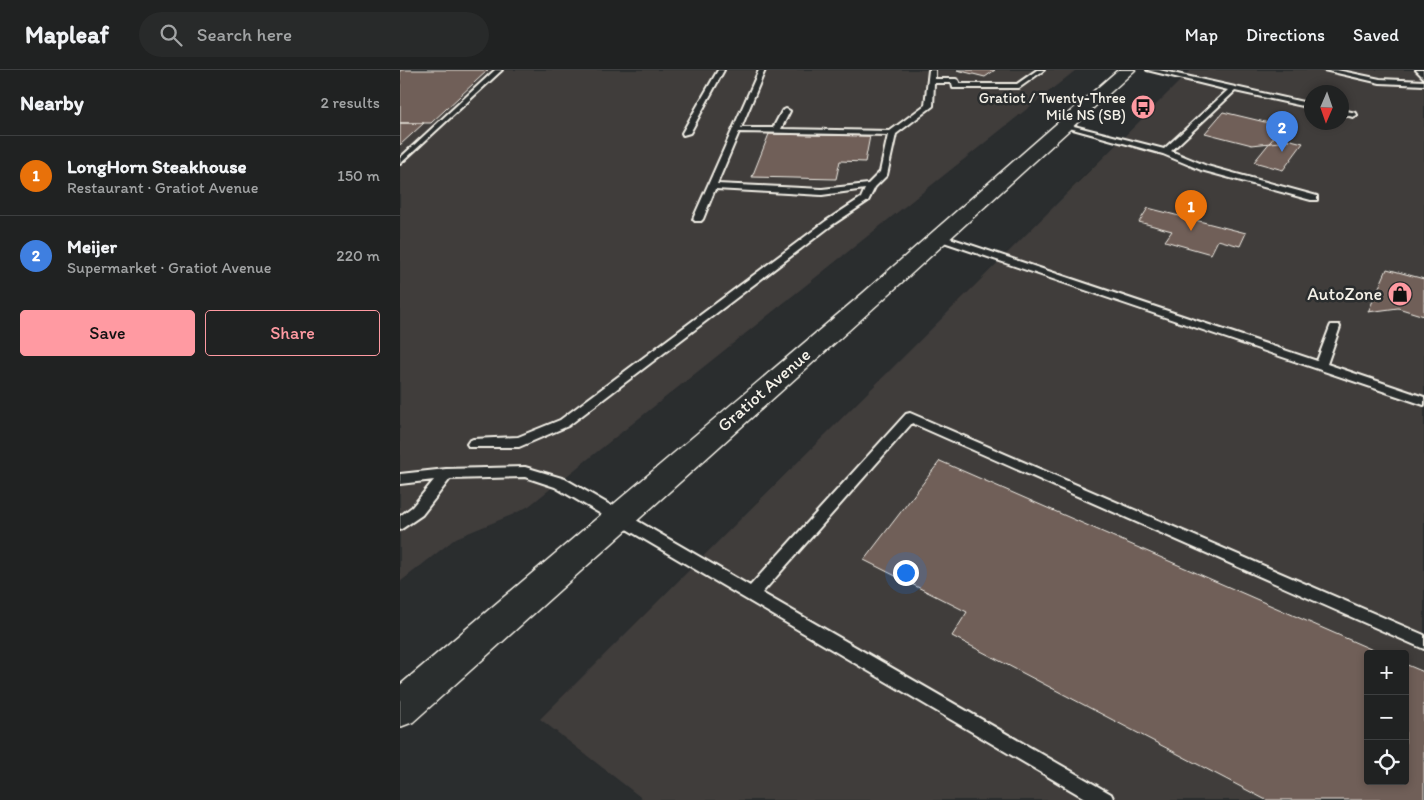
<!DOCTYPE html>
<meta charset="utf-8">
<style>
:root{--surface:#202222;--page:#282a2a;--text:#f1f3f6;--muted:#a2a4a5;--line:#3d3f40;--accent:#ff9aa2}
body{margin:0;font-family:Itim,sans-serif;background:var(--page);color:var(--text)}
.controls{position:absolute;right:15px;bottom:15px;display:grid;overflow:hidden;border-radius:5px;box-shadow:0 2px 8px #0003}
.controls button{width:45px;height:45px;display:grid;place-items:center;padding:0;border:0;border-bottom:1px solid var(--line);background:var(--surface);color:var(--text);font:25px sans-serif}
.compass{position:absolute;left:904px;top:15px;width:45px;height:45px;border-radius:50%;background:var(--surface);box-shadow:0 2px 8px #0003;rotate:182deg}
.you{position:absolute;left:505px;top:502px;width:18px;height:18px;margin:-12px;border:4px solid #fff;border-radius:50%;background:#1a73e8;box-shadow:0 0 0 8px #1a73e833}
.badge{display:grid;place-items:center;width:32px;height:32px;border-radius:50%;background:var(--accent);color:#fff;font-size:16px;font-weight:700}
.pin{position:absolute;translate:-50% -41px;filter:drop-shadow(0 1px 2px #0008)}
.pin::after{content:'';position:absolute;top:26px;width:18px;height:15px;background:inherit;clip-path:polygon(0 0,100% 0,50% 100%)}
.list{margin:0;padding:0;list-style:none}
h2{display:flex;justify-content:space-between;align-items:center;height:65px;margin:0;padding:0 20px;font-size:21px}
h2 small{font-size:16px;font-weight:400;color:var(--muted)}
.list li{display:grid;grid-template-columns:32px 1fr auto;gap:15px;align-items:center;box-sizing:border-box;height:80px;padding:0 20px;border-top:1px solid var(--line)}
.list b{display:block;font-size:19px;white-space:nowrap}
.list p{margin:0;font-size:16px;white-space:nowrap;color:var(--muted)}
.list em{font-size:16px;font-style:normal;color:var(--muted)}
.actions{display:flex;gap:10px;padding:15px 20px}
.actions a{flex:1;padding:11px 0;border:1px solid var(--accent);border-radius:5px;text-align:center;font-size:18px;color:var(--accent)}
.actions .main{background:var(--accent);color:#111}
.icon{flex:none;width:28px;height:28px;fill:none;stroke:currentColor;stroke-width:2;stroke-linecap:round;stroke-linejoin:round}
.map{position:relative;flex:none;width:1024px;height:730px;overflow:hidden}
header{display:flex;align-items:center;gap:30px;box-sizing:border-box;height:70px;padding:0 25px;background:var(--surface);border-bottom:1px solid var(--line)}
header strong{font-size:24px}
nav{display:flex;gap:28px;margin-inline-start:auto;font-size:18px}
.search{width:350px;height:45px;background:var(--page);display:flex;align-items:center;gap:12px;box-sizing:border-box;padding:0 18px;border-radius:28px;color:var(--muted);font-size:19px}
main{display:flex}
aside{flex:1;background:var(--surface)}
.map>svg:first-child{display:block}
.built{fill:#3f3c3b;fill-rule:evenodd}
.building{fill:#705e59;stroke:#f4f1e8}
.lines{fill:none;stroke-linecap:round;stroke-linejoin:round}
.lane-casing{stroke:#f4f1e8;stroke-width:4}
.secondary-casing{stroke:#f4f1e8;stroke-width:3}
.lane{fill:#2a2d2e;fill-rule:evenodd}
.secondary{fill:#2a2d2e;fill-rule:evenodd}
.labels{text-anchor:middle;stroke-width:5;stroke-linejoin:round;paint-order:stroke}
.far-poi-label{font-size:15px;fill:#f4f1e8;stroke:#2a2d2e;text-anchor:end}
.poi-label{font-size:18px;fill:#f4f1e8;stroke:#2a2d2e;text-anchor:end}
.street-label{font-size:18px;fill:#f4f1e8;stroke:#2a2d2e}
</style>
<header>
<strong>Mapleaf</strong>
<div class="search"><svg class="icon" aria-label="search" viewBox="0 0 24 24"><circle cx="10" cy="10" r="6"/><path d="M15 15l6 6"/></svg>Search here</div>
<nav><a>Map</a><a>Directions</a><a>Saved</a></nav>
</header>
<main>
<aside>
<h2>Nearby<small>2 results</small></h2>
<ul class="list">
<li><span class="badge" style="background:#e8710a">1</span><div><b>LongHorn Steakhouse</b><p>Restaurant · Gratiot Avenue</p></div><em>150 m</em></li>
<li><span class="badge" style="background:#3f7fe0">2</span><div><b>Meijer</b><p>Supermarket · Gratiot Avenue</p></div><em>220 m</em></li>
</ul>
<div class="actions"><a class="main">Save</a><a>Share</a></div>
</aside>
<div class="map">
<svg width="1024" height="730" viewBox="0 0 1024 730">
<rect width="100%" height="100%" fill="#2a2d2e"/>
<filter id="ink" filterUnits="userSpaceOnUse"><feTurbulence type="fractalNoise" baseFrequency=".02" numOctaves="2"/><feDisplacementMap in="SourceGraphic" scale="10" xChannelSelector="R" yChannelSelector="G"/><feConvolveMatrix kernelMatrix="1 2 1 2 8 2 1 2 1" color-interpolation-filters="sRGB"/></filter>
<g filter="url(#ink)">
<!-- built -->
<path class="built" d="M 0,0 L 676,0 L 129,436 L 114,444 L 56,468 L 0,512 Z
M 791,0 L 1024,0 L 1024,730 L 244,730 L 140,649 ZM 912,22 L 942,22 L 942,52 L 912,52 ZM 968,584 L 1005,584 L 1005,711 L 968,711 Z"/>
<!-- building -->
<path class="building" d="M 0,0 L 88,0 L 31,53 L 0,53 Z
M 557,0 L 595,0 L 585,7 Z
M 823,42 L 869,53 L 889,71 L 852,75 L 805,63 Z
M 0,53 L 24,53 L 0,75 Z
M 369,64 L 470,66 L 465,92 L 440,91 L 436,109 L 352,107 Z
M 875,66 L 903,73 L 883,100 L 854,92 Z
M 748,138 L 846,163 L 840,176 L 818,170 L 811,184 L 765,171 L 772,161 L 739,152 Z
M 987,199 L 1024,209 L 1024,246 L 998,238 L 968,242 Z
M 540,391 L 982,584 L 968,584 L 968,711 L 1005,711 L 1005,594 L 1024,602 L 1024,730 L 866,730 L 552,566 L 567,542 L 464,490 Z"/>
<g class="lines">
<defs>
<path id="lane" d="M 95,0 L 102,0 L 0,94 L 0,88 Z
M 318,0 L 324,0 L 290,63 L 283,65 L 282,63 Z
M 359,0 L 365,0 L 341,58 L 373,58 L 382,41 L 386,39 L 390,41 L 381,59 L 490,61 L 525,35 L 529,0 L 535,0 L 535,9 L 556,9 L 558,10 L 560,14 L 617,14 L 637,0 L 644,0 L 619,18 L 553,18 L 552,13 L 534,13 L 533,36 L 496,64 L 487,105 L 475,117 L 468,131 L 432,155 L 168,356 L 119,377 L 69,377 L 67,374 L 69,371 L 73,369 L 118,367 L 160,350 L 426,151 L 461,128 L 465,119 L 422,125 L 315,119 L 303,149 L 301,151 L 295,151 L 293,149 ZM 339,62 L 488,65 L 480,102 L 468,114 L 422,119 L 317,114 Z
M 747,0 L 759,0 L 912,34 L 912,38 L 835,21 L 771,81 L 807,96 L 917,126 L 917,130 L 911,130 L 801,100 L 763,84 L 662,56 L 666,54 L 764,79 L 828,20 Z
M 924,0 L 937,0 L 980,9 L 1024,11 L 1024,15 L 980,13 Z
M 1016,0 L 1023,0 L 1024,8 Z
M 942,40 L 956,43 L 957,45 L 953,47 L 942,44 Z
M 538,164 L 917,291 L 930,257 L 931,255 L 939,255 L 940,257 L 927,294 L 1024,327 L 1024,335 L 535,169 L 533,167 Z
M 510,343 L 1024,565 L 1024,579 L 512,353 L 362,523 L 711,724 L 714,730 L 688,730 L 155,417 L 125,407 L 50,409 L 22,445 L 0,460 L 0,446 L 12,437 L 34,410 L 0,414 L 0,404 L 46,399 L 125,397 L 165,409 L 350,516 L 506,344 Z"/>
<path id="secondary" d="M 718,0 L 735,0 L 478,234 L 13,652 L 0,657 L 0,615 L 462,224 Z"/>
</defs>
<!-- lane casing -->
<use href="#lane" class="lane-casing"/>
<!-- secondary casing -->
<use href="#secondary" class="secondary-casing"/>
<!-- lane -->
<use href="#lane" class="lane"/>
<!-- secondary -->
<use href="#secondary" class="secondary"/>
</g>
</g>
<!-- icons -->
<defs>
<symbol id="bus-disc" viewBox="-11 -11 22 22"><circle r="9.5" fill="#ff9aa2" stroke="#2a2d2e"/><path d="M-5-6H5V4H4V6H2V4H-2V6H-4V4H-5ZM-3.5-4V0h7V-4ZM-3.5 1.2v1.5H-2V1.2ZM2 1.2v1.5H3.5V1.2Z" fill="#111"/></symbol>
<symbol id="shop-disc" viewBox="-11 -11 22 22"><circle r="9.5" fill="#ff9aa2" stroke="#2a2d2e"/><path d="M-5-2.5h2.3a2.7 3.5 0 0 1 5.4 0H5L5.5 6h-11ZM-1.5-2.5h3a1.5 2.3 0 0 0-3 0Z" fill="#111"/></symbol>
</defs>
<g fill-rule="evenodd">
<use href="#bus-disc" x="729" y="23" width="28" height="28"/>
<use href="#shop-disc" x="986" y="210" width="28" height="28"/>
</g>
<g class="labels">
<!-- far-poi labels -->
<g class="far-poi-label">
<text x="726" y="33">Gratiot / Twenty-Three<tspan x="726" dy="17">Mile NS (SB)</tspan></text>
</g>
<!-- poi labels -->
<g class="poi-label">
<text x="982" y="230">AutoZone</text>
</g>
<!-- street labels -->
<g class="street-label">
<text transform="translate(364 320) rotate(-41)" y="6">Gratiot Avenue</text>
</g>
</g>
</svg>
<div class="controls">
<button>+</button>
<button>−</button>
<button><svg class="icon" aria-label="locate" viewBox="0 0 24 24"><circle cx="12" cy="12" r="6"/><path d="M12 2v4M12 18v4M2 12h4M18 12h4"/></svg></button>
</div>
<svg class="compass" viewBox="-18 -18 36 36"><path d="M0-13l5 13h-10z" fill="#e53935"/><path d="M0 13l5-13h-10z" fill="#a2a4a5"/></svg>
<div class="you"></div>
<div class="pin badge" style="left:791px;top:161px;background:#e8710a">1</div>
<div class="pin badge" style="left:882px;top:82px;background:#3f7fe0">2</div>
</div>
</main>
